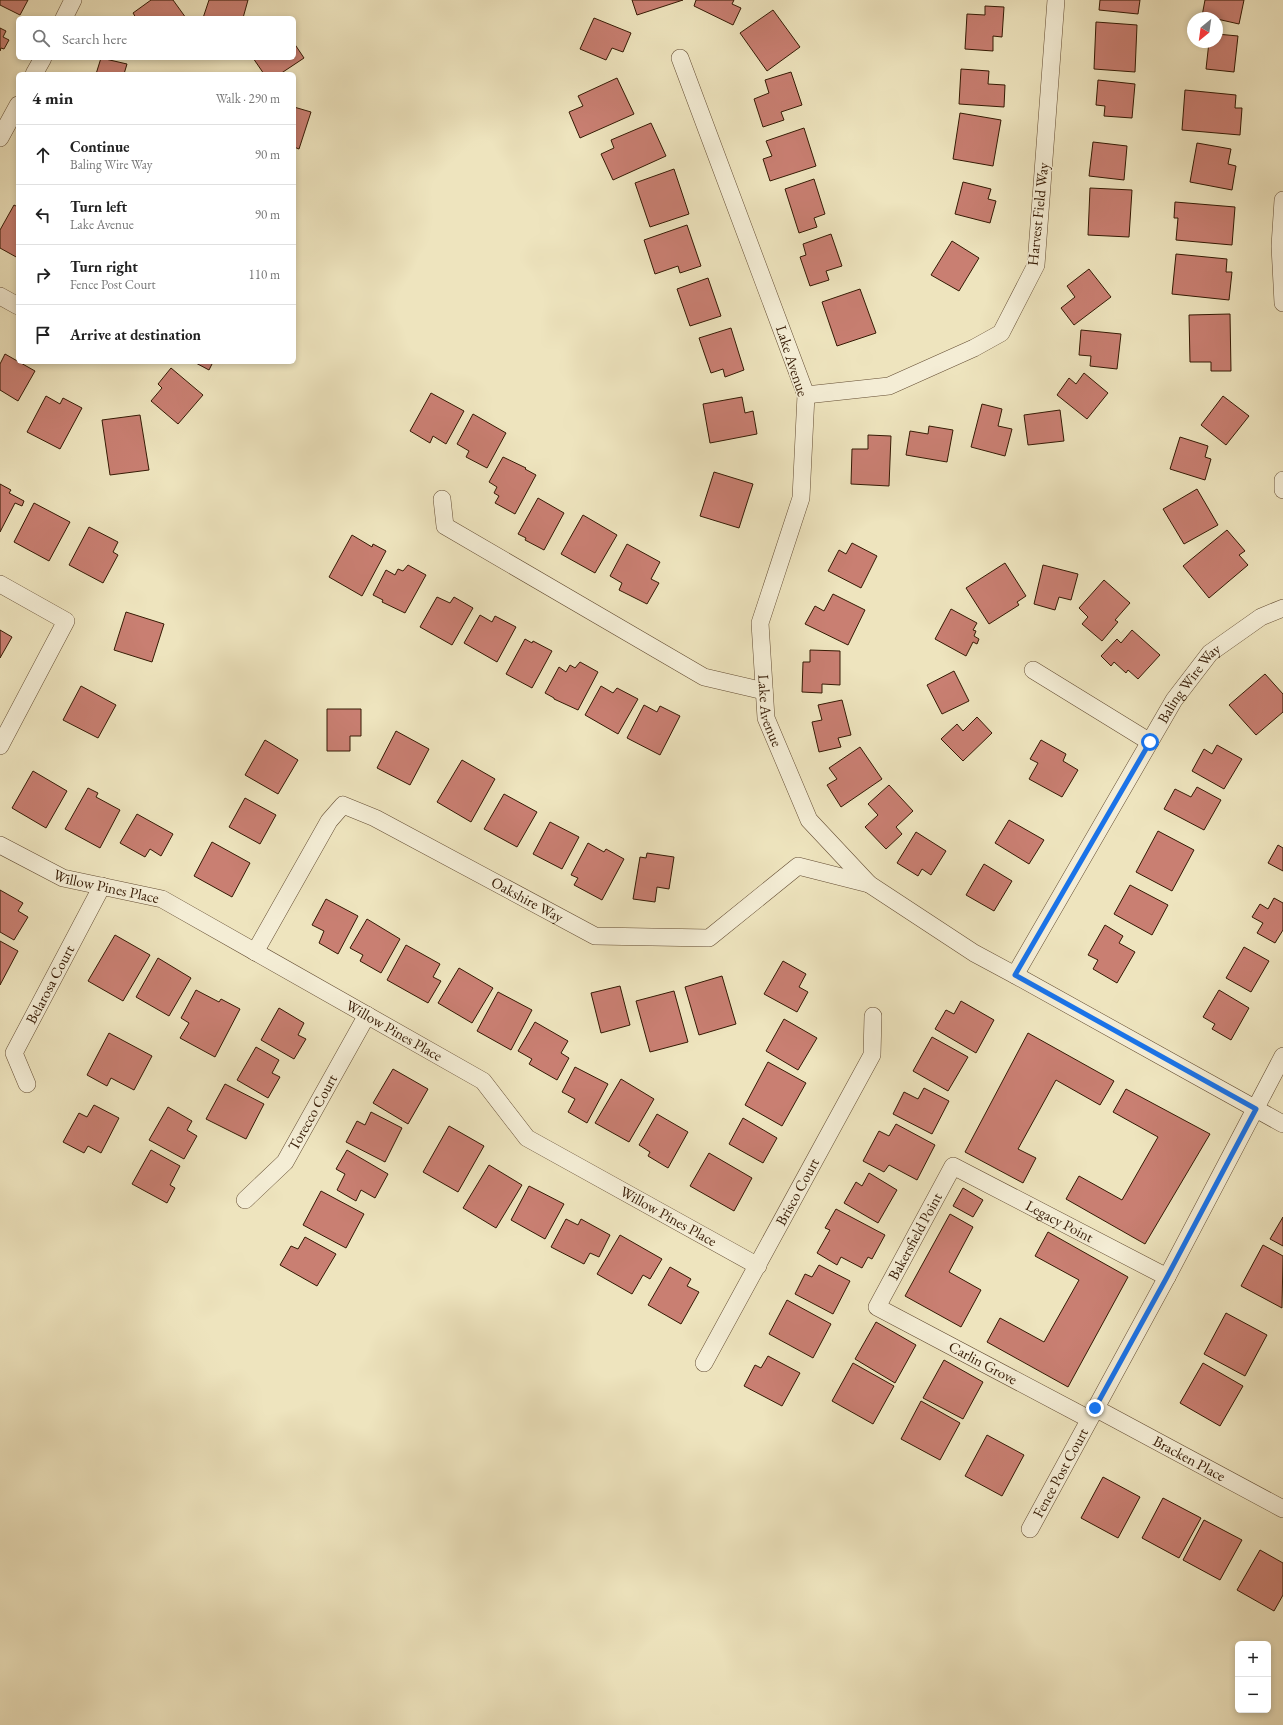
<!DOCTYPE html>
<meta charset="utf-8">
<style>
:root{--surface:#fff;--page:#f6f6f6;--text:#222;--muted:#767676;--line:#e0e0e0}
body{margin:0;font-family:"EB Garamond",serif;background:var(--page);color:var(--text)}
.controls{position:absolute;right:12px;bottom:12px;display:grid;overflow:hidden;border-radius:6px;box-shadow:0 2px 6px #0003}
.controls button{width:36px;height:36px;display:grid;place-items:center;padding:0;border:0;border-bottom:1px solid var(--line);background:var(--surface);color:var(--text);font:20px sans-serif}
.compass{position:absolute;left:1187px;top:12px;width:36px;height:36px;border-radius:50%;background:var(--surface);box-shadow:0 2px 6px #0003;rotate:209deg}
.stop{position:absolute;width:12px;height:12px;margin:-9px;border:3px solid #1a73e8;border-radius:50%;background:#fff}
.stop.end{background:#1a73e8;border-color:#fff;box-shadow:0 1px 4px #0008}
.list{margin:0;padding:0;list-style:none}
h2{display:flex;justify-content:space-between;align-items:center;height:52px;margin:0;padding:0 16px;font-size:17px}
h2 small{font-size:13px;font-weight:400;color:var(--muted)}
.list li{display:grid;grid-template-columns:26px 1fr auto;gap:12px;align-items:center;box-sizing:border-box;height:60px;padding:0 16px;border-top:1px solid var(--line)}
.list b{display:block;font-size:15px;white-space:nowrap}
.list p{margin:0;font-size:13px;white-space:nowrap;color:var(--muted)}
.list em{font-size:13px;font-style:normal;color:var(--muted)}
.icon{flex:none;width:22px;height:22px;fill:none;stroke:currentColor;stroke-width:2;stroke-linecap:round;stroke-linejoin:round}
.map{position:relative;flex:none;width:1283px;height:1725px;overflow:hidden}
.search{position:absolute;background:var(--surface);box-shadow:0 2px 6px #0003;left:16px;top:16px;width:280px;height:44px;display:flex;align-items:center;gap:10px;box-sizing:border-box;padding:0 14px;border-radius:6px;color:var(--muted);font-size:15px}
.panel{position:absolute;background:var(--surface);box-shadow:0 2px 6px #0003;left:16px;top:72px;width:280px;height:292px;border-radius:6px}
.map>svg:first-child{display:block}
.building{fill:#c97f72;stroke:#351a04}
.lines{fill:none;stroke-linecap:round;stroke-linejoin:round}
.street-casing{stroke:#634c32;stroke-width:18}
.street{stroke:#f4edd5;stroke-width:17}
.route{stroke:#1a73e8;stroke-width:5}
.labels{text-anchor:middle;stroke-width:3;stroke-linejoin:round;paint-order:stroke}
.street-label{font-size:15px;fill:#351a04;stroke:#f4edd5}
</style>
<div class="map">
<svg width="1283" height="1725" viewBox="0 0 1283 1725">
<rect width="100%" height="100%" fill="#eee4be"/>
<filter id="stains"><feTurbulence type="fractalNoise" baseFrequency=".005" numOctaves="4"/><feColorMatrix values="0 0 0 0 .2 0 0 0 0 .09 0 0 0 0 .02 0 0 0 .5 -.17"/></filter>
<radialGradient id="worn" r=".72"><stop offset=".6" stop-color="#630" stop-opacity="0"/><stop offset="1" stop-color="#630" stop-opacity=".3"/></radialGradient>
<!-- building -->
<path class="building" d="M 0,0 L 28,0 L 20,15 L 0,5 Z
M 151,0 L 173,0 L 186,18 L 136,18 L 133,13 Z
M 209,0 L 248,0 L 243,18 L 203,18 Z
M 632,0 L 683,0 L 637,15 Z
M 696,0 L 734,0 L 732,4 L 741,8 L 733,25 L 694,6 Z
M 1100,0 L 1140,0 L 1138,14 L 1099,10 Z
M 1205,0 L 1244,0 L 1239,24 L 1217,19 L 1217,18 L 1202,16 Z
M 985,6 L 1004,7 L 1002,37 L 993,36 L 993,51 L 965,49 L 967,14 L 985,15 Z
M 773,10 L 800,47 L 767,71 L 740,33 Z
M 594,18 L 631,33 L 623,52 L 612,48 L 606,60 L 580,49 Z
M 1096,22 L 1137,25 L 1135,72 L 1094,69 Z
M 0,28 L 6,31 L 3,37 L 9,40 L 4,49 L 1,48 L 0,51 Z
M 1217,34 L 1238,36 L 1234,72 L 1206,69 L 1209,42 L 1217,42 Z
M 294,43 L 304,58 L 280,74 L 264,74 L 253,58 L 294,58 Z
M 101,58 L 127,64 L 124,74 L 96,74 Z
M 961,69 L 989,71 L 988,84 L 1005,85 L 1004,107 L 959,104 Z
M 791,72 L 802,105 L 781,112 L 784,120 L 763,127 L 754,99 L 769,93 L 765,80 Z
M 617,78 L 634,114 L 580,138 L 569,112 L 583,106 L 578,96 Z
M 1098,80 L 1135,84 L 1132,118 L 1104,116 L 1105,106 L 1096,105 Z
M 1185,90 L 1236,95 L 1235,108 L 1242,108 L 1240,135 L 1182,130 Z
M 294,107 L 311,112 L 299,149 L 294,147 Z
M 960,113 L 1001,120 L 993,166 L 953,159 Z
M 651,123 L 666,156 L 613,180 L 601,154 L 614,148 L 611,140 Z
M 804,128 L 816,166 L 770,181 L 763,159 L 772,156 L 766,141 Z
M 1093,142 L 1127,146 L 1124,180 L 1089,176 Z
M 1197,143 L 1231,149 L 1228,164 L 1236,166 L 1232,190 L 1190,182 Z
M 674,169 L 689,214 L 650,227 L 635,183 Z
M 814,179 L 825,214 L 814,218 L 817,227 L 799,233 L 785,189 Z
M 963,182 L 991,189 L 988,199 L 996,201 L 990,223 L 955,214 Z
M 1090,188 L 1132,190 L 1129,237 L 1088,235 Z
M 1175,202 L 1235,207 L 1232,245 L 1176,240 L 1178,218 L 1174,218 Z
M 14,205 L 18,207 L 18,258 L 0,248 L 0,230 Z
M 687,225 L 701,266 L 680,273 L 678,266 L 655,274 L 644,240 Z
M 831,234 L 842,266 L 826,271 L 829,280 L 810,286 L 800,257 L 806,255 L 803,244 Z
M 952,241 L 979,258 L 959,291 L 931,275 Z
M 1176,254 L 1227,259 L 1226,272 L 1232,272 L 1229,300 L 1172,294 Z
M 1089,269 L 1111,297 L 1074,325 L 1061,308 L 1075,297 L 1067,286 Z
M 708,278 L 721,316 L 690,326 L 677,289 Z
M 860,289 L 876,333 L 837,346 L 822,302 Z
M 1230,314 L 1231,371 L 1211,371 L 1211,362 L 1190,362 L 1189,315 Z
M 731,328 L 744,370 L 725,377 L 723,369 L 711,373 L 699,338 Z
M 1081,330 L 1121,334 L 1117,369 L 1090,366 L 1091,356 L 1079,355 Z
M 5,354 L 35,371 L 18,401 L 0,390 L 0,364 Z
M 194,362 L 213,362 L 209,370 Z
M 171,368 L 203,395 L 178,424 L 151,401 L 162,388 L 158,384 Z
M 1084,373 L 1108,393 L 1087,419 L 1057,395 L 1069,378 L 1076,384 Z
M 431,393 L 464,411 L 446,444 L 433,436 L 430,443 L 410,431 Z
M 46,396 L 60,404 L 63,398 L 82,408 L 60,449 L 27,432 Z
M 1223,396 L 1249,416 L 1226,445 L 1201,425 Z
M 742,397 L 745,413 L 753,411 L 757,434 L 710,443 L 703,404 Z
M 982,404 L 1002,409 L 998,426 L 1012,429 L 1005,456 L 971,447 Z
M 1060,410 L 1064,441 L 1028,445 L 1024,415 Z
M 473,414 L 506,433 L 487,468 L 466,457 L 469,451 L 457,444 Z
M 140,415 L 149,470 L 110,475 L 102,420 Z
M 929,426 L 953,430 L 947,462 L 906,455 L 910,431 L 928,434 Z
M 868,435 L 891,436 L 889,486 L 851,484 L 852,449 L 868,449 Z
M 1180,437 L 1208,446 L 1205,457 L 1211,459 L 1205,480 L 1170,469 Z
M 503,457 L 526,468 L 525,469 L 536,475 L 515,514 L 495,503 L 499,496 L 494,493 L 497,487 L 489,482 Z
M 714,472 L 753,484 L 739,528 L 700,516 Z
M 0,484 L 11,490 L 9,493 L 24,501 L 22,506 L 15,503 L 0,532 Z
M 1197,489 L 1218,525 L 1184,544 L 1163,509 Z
M 538,498 L 564,513 L 544,550 L 525,540 L 526,538 L 518,534 Z
M 34,503 L 70,522 L 49,561 L 14,542 Z
M 583,515 L 617,535 L 595,573 L 561,554 Z
M 89,527 L 118,542 L 113,552 L 118,555 L 103,583 L 69,565 Z
M 1227,530 L 1245,551 L 1239,555 L 1248,565 L 1209,598 L 1183,566 Z
M 352,535 L 372,547 L 373,544 L 386,551 L 362,596 L 329,577 Z
M 852,543 L 877,556 L 861,588 L 828,571 L 839,550 L 846,554 Z
M 627,544 L 660,562 L 651,579 L 659,583 L 647,604 L 619,590 L 622,583 L 610,576 Z
M 1005,563 L 1026,596 L 1017,602 L 1019,605 L 989,624 L 966,588 Z
M 408,565 L 426,575 L 405,613 L 382,602 L 383,600 L 373,595 L 386,570 L 395,575 L 398,569 L 403,571 Z
M 1043,565 L 1078,574 L 1071,600 L 1059,597 L 1055,610 L 1034,604 Z
M 1104,580 L 1130,603 L 1115,620 L 1118,622 L 1102,641 L 1082,624 L 1088,617 L 1079,608 Z
M 833,594 L 865,610 L 848,645 L 805,624 L 815,606 L 824,611 Z
M 437,597 L 450,603 L 454,597 L 473,608 L 452,645 L 420,627 Z
M 951,609 L 977,623 L 973,630 L 976,631 L 974,636 L 979,639 L 977,644 L 973,642 L 966,656 L 935,639 Z
M 126,612 L 164,624 L 152,662 L 114,650 Z
M 480,615 L 492,622 L 495,616 L 516,627 L 497,662 L 464,643 Z
M 0,630 L 12,637 L 0,658 Z
M 1132,630 L 1160,655 L 1138,679 L 1128,670 L 1126,673 L 1114,662 L 1111,666 L 1101,656 L 1117,639 L 1121,643 Z
M 525,639 L 532,643 L 533,641 L 552,651 L 532,688 L 506,674 Z
M 810,650 L 840,651 L 840,685 L 822,684 L 822,693 L 802,692 L 803,662 L 810,662 Z
M 580,662 L 598,672 L 578,710 L 554,699 L 554,698 L 545,693 L 559,667 L 566,672 L 570,665 L 575,668 Z
M 954,671 L 969,701 L 942,714 L 927,685 Z
M 1265,674 L 1283,694 L 1283,712 L 1256,735 L 1229,705 Z
M 81,686 L 116,705 L 98,738 L 63,720 Z
M 601,686 L 613,693 L 617,688 L 638,699 L 618,734 L 585,715 Z
M 842,700 L 851,735 L 838,738 L 841,747 L 819,752 L 812,722 L 822,720 L 818,705 Z
M 644,705 L 657,712 L 660,706 L 680,716 L 660,755 L 627,738 Z
M 327,709 L 361,709 L 361,736 L 350,736 L 350,751 L 327,751 Z
M 977,717 L 992,733 L 963,761 L 941,739 L 957,724 L 963,731 Z
M 396,731 L 429,749 L 410,785 L 377,768 Z
M 265,740 L 298,760 L 278,794 L 245,775 Z
M 1041,740 L 1066,754 L 1063,761 L 1078,770 L 1062,797 L 1029,779 L 1038,763 L 1030,759 Z
M 1217,745 L 1242,759 L 1224,789 L 1192,771 L 1204,749 L 1212,754 Z
M 860,747 L 882,779 L 841,807 L 827,785 L 837,779 L 829,768 Z
M 462,760 L 495,779 L 471,822 L 437,802 Z
M 33,771 L 67,791 L 46,828 L 12,808 Z
M 889,785 L 913,811 L 896,827 L 902,834 L 886,849 L 865,827 L 878,815 L 868,804 Z
M 1197,787 L 1221,800 L 1204,830 L 1164,809 L 1175,789 L 1191,797 Z
M 88,788 L 98,793 L 96,797 L 120,810 L 100,848 L 65,829 Z
M 504,794 L 537,812 L 517,847 L 484,829 Z
M 245,798 L 276,815 L 260,844 L 229,827 Z
M 137,814 L 173,834 L 161,856 L 150,849 L 145,857 L 120,843 Z
M 1009,820 L 1044,840 L 1029,864 L 995,843 Z
M 550,822 L 579,837 L 562,869 L 533,854 Z
M 1158,831 L 1194,850 L 1172,891 L 1136,872 Z
M 916,832 L 946,851 L 931,875 L 922,869 L 918,876 L 897,863 Z
M 212,842 L 250,863 L 232,897 L 194,876 Z
M 588,843 L 604,852 L 606,849 L 624,859 L 602,900 L 574,885 L 578,878 L 571,875 Z
M 1278,845 L 1283,848 L 1283,871 L 1268,863 Z
M 647,853 L 674,857 L 669,889 L 657,887 L 655,902 L 633,899 L 640,857 L 646,858 Z
M 984,864 L 1012,881 L 994,911 L 966,895 Z
M 1130,885 L 1168,905 L 1152,935 L 1114,914 Z
M 0,890 L 23,903 L 18,911 L 28,917 L 14,940 L 0,932 Z
M 1274,898 L 1283,903 L 1283,930 L 1275,943 L 1257,933 L 1263,923 L 1252,917 L 1260,904 L 1268,909 Z
M 326,899 L 358,916 L 338,954 L 319,943 L 324,931 L 312,925 Z
M 367,919 L 400,939 L 381,973 L 360,961 L 363,955 L 350,948 Z
M 1105,925 L 1123,936 L 1119,943 L 1135,952 L 1117,983 L 1093,969 L 1098,960 L 1088,955 Z
M 115,935 L 150,955 L 123,1001 L 88,981 Z
M 0,941 L 18,951 L 0,985 Z
M 406,945 L 440,964 L 433,977 L 441,981 L 428,1003 L 387,980 Z
M 1244,947 L 1269,961 L 1251,992 L 1226,978 Z
M 158,958 L 191,978 L 169,1016 L 136,997 Z
M 783,961 L 806,974 L 799,987 L 808,992 L 797,1012 L 764,994 Z
M 459,968 L 493,988 L 472,1023 L 438,1003 Z
M 722,976 L 736,1024 L 699,1035 L 685,987 Z
M 620,986 L 630,1025 L 601,1033 L 591,993 Z
M 196,990 L 219,1002 L 221,999 L 240,1009 L 215,1057 L 180,1038 L 189,1023 L 181,1018 Z
M 1219,990 L 1249,1008 L 1231,1040 L 1212,1029 L 1215,1024 L 1203,1017 Z
M 674,991 L 688,1042 L 650,1052 L 636,1001 Z
M 498,992 L 532,1010 L 511,1050 L 477,1031 Z
M 961,1001 L 994,1020 L 976,1053 L 935,1029 L 946,1010 L 954,1014 Z
M 279,1008 L 304,1023 L 298,1035 L 306,1039 L 294,1059 L 261,1040 Z
M 784,1019 L 817,1038 L 798,1070 L 766,1051 Z
M 535,1022 L 568,1041 L 561,1053 L 569,1058 L 557,1080 L 529,1064 L 532,1059 L 518,1051 Z
M 109,1033 L 152,1056 L 134,1090 L 111,1078 L 107,1086 L 87,1075 Z
M 1028,1033 L 1114,1081 L 1100,1105 L 1056,1080 L 1018,1149 L 1036,1158 L 1023,1183 L 965,1152 Z
M 932,1037 L 968,1057 L 948,1091 L 913,1071 Z
M 256,1047 L 279,1060 L 272,1073 L 280,1077 L 268,1098 L 237,1080 Z
M 768,1062 L 806,1083 L 782,1126 L 745,1105 Z
M 575,1067 L 608,1084 L 587,1123 L 568,1112 L 575,1099 L 562,1092 Z
M 393,1069 L 428,1089 L 408,1124 L 373,1103 Z
M 621,1079 L 654,1099 L 629,1142 L 595,1123 Z
M 225,1084 L 264,1104 L 246,1139 L 206,1119 Z
M 924,1088 L 949,1101 L 932,1134 L 893,1114 L 904,1092 L 918,1099 Z
M 1126,1089 L 1210,1134 L 1145,1244 L 1066,1199 L 1079,1176 L 1122,1200 L 1158,1137 L 1113,1112 Z
M 94,1105 L 119,1118 L 101,1153 L 88,1146 L 84,1153 L 63,1142 L 79,1113 L 87,1117 Z
M 168,1107 L 192,1121 L 187,1130 L 197,1136 L 184,1159 L 149,1140 Z
M 371,1112 L 402,1128 L 385,1162 L 346,1142 L 357,1121 L 365,1125 Z
M 657,1114 L 688,1132 L 668,1168 L 648,1156 L 650,1152 L 639,1145 Z
M 743,1118 L 777,1138 L 763,1163 L 729,1144 Z
M 896,1124 L 935,1145 L 917,1180 L 889,1165 L 884,1172 L 863,1161 L 879,1131 L 889,1136 Z
M 449,1126 L 484,1146 L 458,1192 L 423,1172 Z
M 151,1150 L 180,1166 L 170,1185 L 175,1188 L 167,1203 L 132,1184 Z
M 347,1150 L 388,1174 L 375,1198 L 361,1190 L 356,1201 L 337,1190 L 345,1174 L 336,1169 Z
M 709,1153 L 752,1178 L 734,1211 L 690,1186 Z
M 489,1165 L 522,1185 L 496,1228 L 463,1208 Z
M 869,1173 L 897,1190 L 878,1223 L 844,1203 L 856,1182 L 862,1186 Z
M 529,1186 L 564,1204 L 545,1239 L 511,1220 Z
M 963,1188 L 983,1200 L 973,1217 L 953,1206 Z
M 321,1191 L 364,1214 L 346,1248 L 303,1225 Z
M 836,1209 L 885,1235 L 872,1259 L 868,1257 L 862,1268 L 841,1257 L 837,1265 L 817,1253 L 830,1230 L 825,1228 Z
M 950,1214 L 973,1227 L 949,1272 L 981,1290 L 961,1327 L 905,1296 Z
M 1283,1217 L 1283,1246 L 1270,1239 Z
M 566,1219 L 578,1225 L 581,1219 L 610,1235 L 599,1257 L 590,1253 L 584,1264 L 551,1247 Z
M 1048,1232 L 1128,1277 L 1068,1387 L 987,1342 L 1000,1318 L 1044,1342 L 1079,1280 L 1035,1256 Z
M 620,1235 L 662,1259 L 650,1279 L 643,1275 L 632,1294 L 597,1274 Z
M 305,1237 L 336,1254 L 317,1286 L 280,1265 L 291,1246 L 298,1249 Z
M 1263,1245 L 1283,1256 L 1282,1308 L 1241,1286 Z
M 819,1265 L 850,1281 L 833,1314 L 795,1294 L 805,1274 L 812,1277 Z
M 670,1267 L 691,1279 L 687,1286 L 699,1292 L 681,1324 L 648,1305 Z
M 787,1300 L 831,1324 L 813,1358 L 769,1334 Z
M 1226,1313 L 1267,1335 L 1245,1376 L 1204,1354 Z
M 876,1322 L 916,1345 L 895,1383 L 855,1359 Z
M 768,1356 L 800,1373 L 782,1406 L 744,1386 L 755,1365 L 761,1368 Z
M 944,1360 L 983,1382 L 963,1419 L 923,1398 Z
M 853,1363 L 894,1386 L 873,1424 L 832,1401 Z
M 1203,1363 L 1243,1386 L 1220,1426 L 1180,1403 Z
M 921,1401 L 960,1423 L 940,1460 L 901,1439 Z
M 987,1435 L 1024,1455 L 1002,1496 L 965,1476 Z
M 1103,1477 L 1140,1497 L 1118,1538 L 1081,1518 Z
M 1163,1498 L 1201,1518 L 1179,1558 L 1142,1538 Z
M 1204,1520 L 1242,1540 L 1220,1580 L 1183,1560 Z
M 1260,1550 L 1283,1563 L 1283,1595 L 1274,1611 L 1237,1590 Z"/>
<g class="lines">
<defs>
<g id="street">
<path d="M 64,18 L 73,0"/>
<path id="s1" d="M 680,58 L 806,395 L 801,498 L 760,623 L 766,718 L 809,820 L 869,884 L 974,953 L 1015,975 L 1283,1124"/>
<path d="M 34,74 L 43,58"/>
<path d="M 0,138 L 18,105"/>
<path d="M 1283,200 L 1280,246 L 1283,303"/>
<path d="M 0,296 L 18,306"/>
<path d="M 806,395 L 889,386 L 974,348 L 1001,333 L 1036,265 L 1056,0"/>
<path d="M 1283,480 L 1283,490"/>
<path d="M 442,499 L 445,526 L 704,677 L 764,691"/>
<path d="M 0,584 L 66,621 L 0,746"/>
<path d="M 1033,670 L 1150,742"/>
<path id="s2" d="M 0,845 L 63,878 L 162,899 L 483,1081 L 527,1138 L 758,1266"/>
<path id="s3" d="M 255,952 L 329,821 L 343,805 L 375,818 L 595,936 L 709,938 L 798,866 L 869,884"/>
<path id="s4" d="M 1015,975 L 1174,700 L 1210,653 L 1261,617 L 1283,608"/>
<path id="s5" d="M 27,1084 L 14,1053 L 102,886"/>
<path id="s6" d="M 245,1200 L 285,1162 L 367,1015"/>
<path id="s7" d="M 704,1363 L 872,1055 L 873,1016"/>
<path id="s8" d="M 1095,1408 L 1283,1509"/>
<path id="s9" d="M 1089,1419 L 877,1307 L 953,1166 L 1167,1277"/>
<path id="s10" d="M 1030,1529 L 1167,1277 L 1283,1056"/>
</g>
</defs>
<!-- street casing -->
<use href="#street" class="street-casing"/>
<!-- street -->
<use href="#street" class="street"/>
</g>
<g class="lines">
<!-- route -->
<path class="route" d="M 1095,1408 L 1167,1277 L 1256,1109 L 1015,975 L 1150,742"/>
</g>
<g class="labels">
<!-- street labels -->
<g class="street-label">
<text transform="translate(1038 214) rotate(-84)" y="5">Harvest Field Way</text>
<text transform="translate(792 361) rotate(72)" y="5">Lake Avenue</text>
<text dy="5" stroke="none"><textPath href="#s4" startOffset="340">Baling Wire Way</textPath></text>
<text dy="5" stroke="none"><textPath href="#s1" startOffset="683">Lake Avenue</textPath></text>
<text dy="5" stroke="none"><textPath href="#s2" startOffset="115">Willow Pines Place</textPath></text>
<text dy="5" stroke="none"><textPath href="#s3" startOffset="379">Oakshire Way</textPath></text>
<text dy="5" stroke="none"><textPath href="#s5" startOffset="111">Belarosa Court</textPath></text>
<text dy="5" stroke="none"><textPath href="#s2" startOffset="439">Willow Pines Place</textPath></text>
<text dy="5" stroke="none"><textPath href="#s6" startOffset="112">Torecco Court</textPath></text>
<text dy="5" stroke="none"><textPath href="#s7" startOffset="195">Brisco Court</textPath></text>
<text dy="5" stroke="none"><textPath href="#s2" startOffset="775">Willow Pines Place</textPath></text>
<text dy="5" stroke="none"><textPath href="#s9" startOffset="520">Legacy Point</textPath></text>
<text dy="5" stroke="none"><textPath href="#s9" startOffset="320">Bakersfield Point</textPath></text>
<text transform="translate(983 1363) rotate(28)" y="5">Carlin Grove</text>
<text dy="5" stroke="none"><textPath href="#s8" startOffset="107">Bracken Place</textPath></text>
<text dy="5" stroke="none"><textPath href="#s10" startOffset="64">Fence Post Court</textPath></text>
</g>
</g>
<rect width="100%" height="100%" filter="url(#stains)"/>
<rect width="100%" height="100%" fill="url(#worn)"/>
</svg>
<div class="controls">
<button>+</button>
<button>−</button>
</div>
<svg class="compass" viewBox="-18 -18 36 36"><path d="M0-13l5 13h-10z" fill="#e53935"/><path d="M0 13l5-13h-10z" fill="#767676"/></svg>
<div class="stop" style="left:1150px;top:742px"></div>
<div class="stop end" style="left:1095px;top:1408px"></div>
<div class="search"><svg class="icon" aria-label="search" viewBox="0 0 24 24"><circle cx="10" cy="10" r="6"/><path d="M15 15l6 6"/></svg>Search here</div>
<section class="panel">
<h2>4 min<small>Walk · 290 m</small></h2>
<ul class="list">
<li><svg class="icon" aria-label="ahead" viewBox="0 0 24 24"><path d="M12 20V5M6 11l6-6 6 6"/></svg><div><b>Continue</b><p>Baling Wire Way</p></div><em>90 m</em></li>
<li><svg class="icon" aria-label="left" viewBox="0 0 24 24"><path d="M17 20v-9H6M10 6l-5 5 5 5"/></svg><div><b>Turn left</b><p>Lake Avenue</p></div><em>90 m</em></li>
<li><svg class="icon" aria-label="right" viewBox="0 0 24 24"><path d="M7 20v-9h11M14 6l5 5-5 5"/></svg><div><b>Turn right</b><p>Fence Post Court</p></div><em>110 m</em></li>
<li><svg class="icon" aria-label="arrive" viewBox="0 0 24 24"><path d="M6 21V4h12l-3 4 3 4H6"/></svg><div><b>Arrive at destination</b></div></li>
</ul>
</section>
</div>
